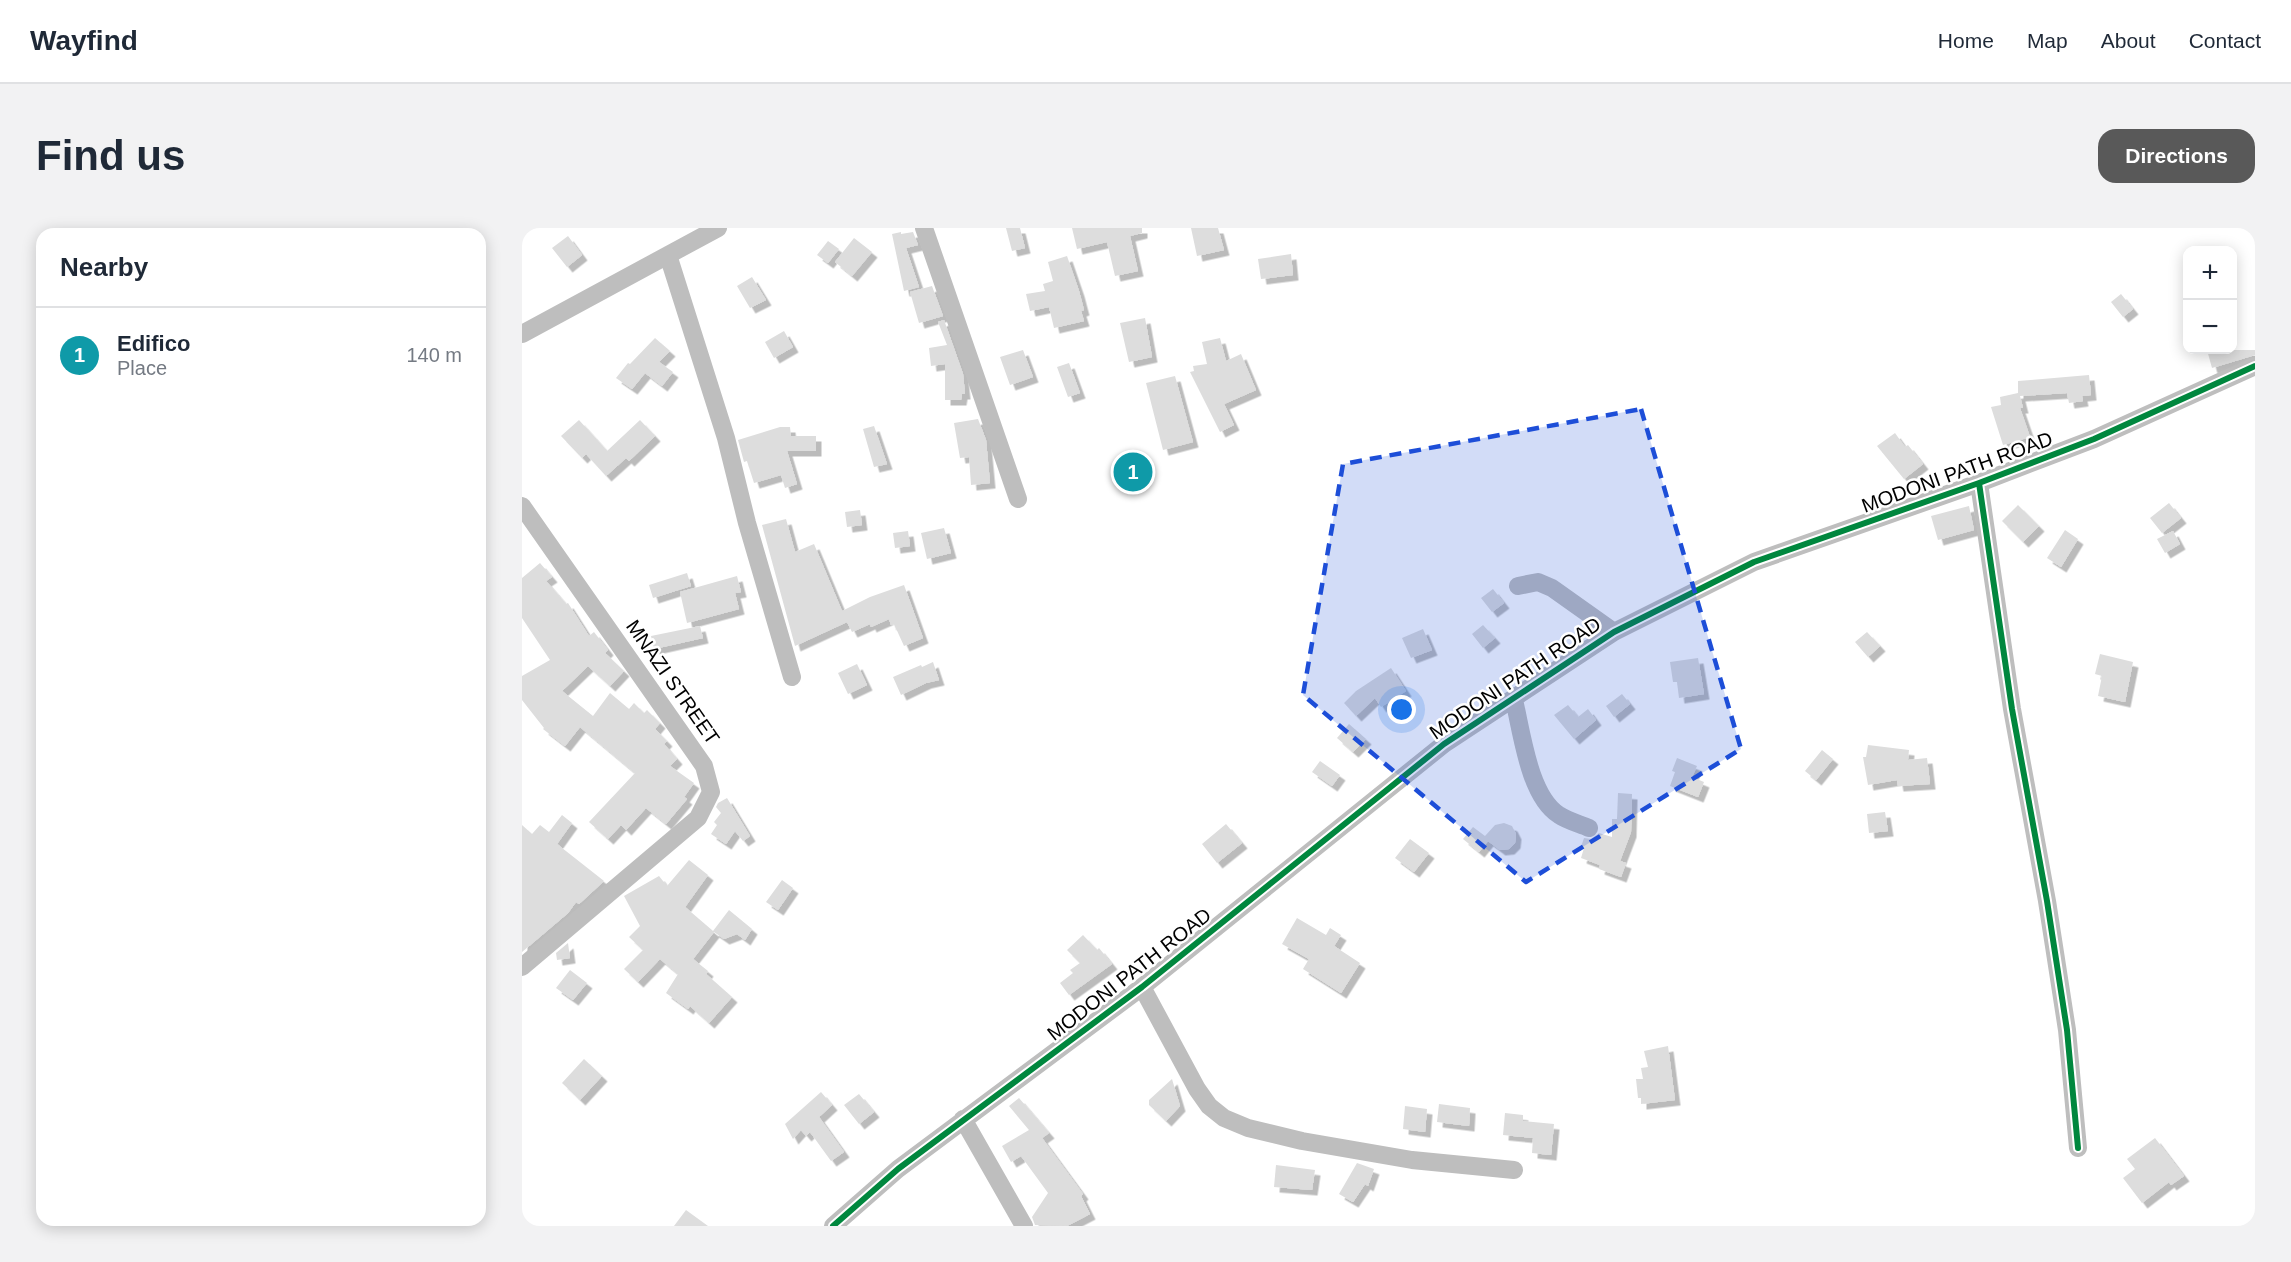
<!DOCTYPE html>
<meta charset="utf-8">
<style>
:root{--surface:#fff;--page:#f2f2f3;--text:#1f2937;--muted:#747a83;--line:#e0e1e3;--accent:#595959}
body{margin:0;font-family:Arial,sans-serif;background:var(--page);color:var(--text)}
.controls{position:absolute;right:18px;top:18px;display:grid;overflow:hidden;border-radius:12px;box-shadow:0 3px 15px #0003}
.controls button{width:54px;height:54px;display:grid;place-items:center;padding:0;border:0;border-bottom:2px solid var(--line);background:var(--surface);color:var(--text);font:30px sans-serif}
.you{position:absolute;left:880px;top:482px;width:21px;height:21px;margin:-15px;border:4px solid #fff;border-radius:50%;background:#1a73e8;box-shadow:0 0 0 9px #1a73e833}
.badge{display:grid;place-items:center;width:39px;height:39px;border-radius:50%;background:var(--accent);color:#fff;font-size:20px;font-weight:700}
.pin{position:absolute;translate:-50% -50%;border:3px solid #fff;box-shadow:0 2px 6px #0006}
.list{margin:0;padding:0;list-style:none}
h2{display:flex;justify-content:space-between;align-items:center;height:78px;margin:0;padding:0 24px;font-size:26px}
h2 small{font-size:20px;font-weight:400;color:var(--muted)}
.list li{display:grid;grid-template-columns:39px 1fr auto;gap:18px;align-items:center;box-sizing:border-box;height:96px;padding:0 24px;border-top:2px solid var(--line)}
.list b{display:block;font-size:22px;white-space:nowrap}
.list p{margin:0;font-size:20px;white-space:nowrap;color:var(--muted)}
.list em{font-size:20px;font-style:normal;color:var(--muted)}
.map{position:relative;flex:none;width:1733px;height:998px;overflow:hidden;border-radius:18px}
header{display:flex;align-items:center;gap:36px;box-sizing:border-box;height:84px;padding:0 30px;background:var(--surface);border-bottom:2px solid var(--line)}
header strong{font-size:28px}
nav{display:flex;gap:33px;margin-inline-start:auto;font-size:21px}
.intro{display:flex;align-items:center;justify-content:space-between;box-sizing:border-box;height:144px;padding:0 36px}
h1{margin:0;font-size:42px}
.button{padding:15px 27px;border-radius:18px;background:var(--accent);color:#fff;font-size:21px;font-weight:700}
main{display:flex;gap:36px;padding:0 36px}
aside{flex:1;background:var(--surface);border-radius:18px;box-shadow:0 3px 15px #0003}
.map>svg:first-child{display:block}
.building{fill:#ddd;filter:url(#shadow)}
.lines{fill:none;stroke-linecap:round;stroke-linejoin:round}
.street{stroke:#bebebe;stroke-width:18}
.cycleway-casing{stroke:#fff;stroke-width:10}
.cycleway{stroke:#00873e;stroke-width:6}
.marked{fill:#1d4ed8;fill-opacity:0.2;stroke:#1d4ed8;stroke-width:4.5;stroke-dasharray:12 8;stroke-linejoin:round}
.labels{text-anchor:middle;stroke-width:5;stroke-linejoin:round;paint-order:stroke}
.street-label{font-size:20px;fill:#000;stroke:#fff}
</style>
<header>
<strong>Wayfind</strong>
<nav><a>Home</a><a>Map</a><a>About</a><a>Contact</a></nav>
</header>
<div class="intro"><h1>Find us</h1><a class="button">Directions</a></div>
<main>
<aside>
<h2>Nearby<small></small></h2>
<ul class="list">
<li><span class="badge" style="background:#0f9aa8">1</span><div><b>Edifico</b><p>Place</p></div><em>140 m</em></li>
</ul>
</aside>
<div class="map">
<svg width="1733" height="998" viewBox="0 0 1733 998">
<defs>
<filter id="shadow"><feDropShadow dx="5.5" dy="5.5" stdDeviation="0" flood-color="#0004"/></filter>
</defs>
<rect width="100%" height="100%" fill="#fff"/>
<!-- building -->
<path class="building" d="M 484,0 L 498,0 L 503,20 L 490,23 Z
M 550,0 L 620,0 L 620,5 L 608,8 L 616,43 L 593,48 L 585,14 L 555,21 Z
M 669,0 L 696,0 L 702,22 L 675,28 Z
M 379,4 L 379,6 L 391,4 L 396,17 L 384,20 L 397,59 L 382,63 L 370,6 Z
M 46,8 L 60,27 L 45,39 L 30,20 Z
M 332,10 L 350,24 L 330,48 L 313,34 Z
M 306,13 L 317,21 L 306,35 L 295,27 Z
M 769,26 L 771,47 L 739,51 L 736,31 Z
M 545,28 L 557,63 L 562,82 L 559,83 L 562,93 L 532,100 L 527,79 L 508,83 L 504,66 L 523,63 L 521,56 L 531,53 L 526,34 Z
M 230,49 L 244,72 L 228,80 L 215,58 Z
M 410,58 L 421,88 L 397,95 L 388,64 Z
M 1599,66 L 1611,81 L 1601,89 L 1589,74 Z
M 623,90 L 630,129 L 607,134 L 598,95 Z
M 422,92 L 441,146 L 443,166 L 440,166 L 439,172 L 423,172 L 423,136 L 409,138 L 407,120 L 425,117 L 416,94 Z
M 262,103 L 271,119 L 252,130 L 243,114 Z
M 133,110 L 148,123 L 137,134 L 151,144 L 140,158 L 123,145 L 110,161 L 94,150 L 106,135 L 108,136 Z
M 698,110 L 704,133 L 719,126 L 734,162 L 702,176 L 712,197 L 698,204 L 668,144 L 672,143 L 671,138 L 685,136 L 680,114 Z
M 501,122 L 511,149 L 488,157 L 478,129 Z
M 1685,122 L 1733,122 L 1733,127 L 1690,140 Z
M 547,135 L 558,165 L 546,169 L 535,139 Z
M 1567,147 L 1569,167 L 1560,168 L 1561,173 L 1547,175 L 1545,165 L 1498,168 L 1501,180 L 1498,180 L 1508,209 L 1481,217 L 1469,179 L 1479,177 L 1478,169 L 1496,165 L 1496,153 Z
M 653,148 L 671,214 L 641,222 L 624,155 Z
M 456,191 L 464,212 L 468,255 L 449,257 L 447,229 L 438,230 L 432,195 Z
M 57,192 L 85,223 L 118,192 L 133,208 L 107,233 L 104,230 L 84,248 L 64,226 L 60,230 L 39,208 Z
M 352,198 L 365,236 L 352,239 L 341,201 Z
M 258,199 L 268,199 L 269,208 L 294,208 L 294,223 L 265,223 L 275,256 L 263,260 L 259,247 L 232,255 L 225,233 L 222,234 L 216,212 Z
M 1373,205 L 1383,219 L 1386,217 L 1401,236 L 1382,251 L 1355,218 Z
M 1647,275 L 1659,290 L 1640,305 L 1628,290 Z
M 1496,277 L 1517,298 L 1501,314 L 1480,293 Z
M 1447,278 L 1452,302 L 1416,312 L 1409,288 Z
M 338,282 L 340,297 L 325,299 L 323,284 Z
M 264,291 L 273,324 L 292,316 L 320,383 L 348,369 L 382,357 L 401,410 L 382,418 L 372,396 L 369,397 L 367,391 L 349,399 L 348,396 L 330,404 L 325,394 L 273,418 L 240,297 Z
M 422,300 L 429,325 L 405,331 L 399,305 Z
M 1543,302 L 1556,311 L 1539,339 L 1525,330 Z
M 386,303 L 388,318 L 373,320 L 371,305 Z
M 1651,303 L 1658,316 L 1643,325 L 1635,311 Z
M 18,335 L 30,349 L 24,353 L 44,376 L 46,375 L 67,408 L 72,404 L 86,422 L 83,425 L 102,443 L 88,458 L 66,438 L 40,463 L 71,488 L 88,465 L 107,481 L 112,475 L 122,485 L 125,482 L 138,495 L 133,501 L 145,513 L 142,516 L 155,531 L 148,538 L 172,555 L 162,569 L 165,571 L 144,596 L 124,580 L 104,602 L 99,597 L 86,611 L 67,594 L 113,545 L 58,499 L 43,518 L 21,501 L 22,500 L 0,472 L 0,448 L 28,432 L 0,390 L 0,350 Z
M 165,345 L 169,358 L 131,370 L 127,357 Z
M 215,348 L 219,364 L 213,365 L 217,381 L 165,395 L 158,364 Z
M 971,361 L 982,375 L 970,384 L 959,370 Z
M 961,397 L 973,410 L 961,420 L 950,406 Z
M 178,398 L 181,410 L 132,421 L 129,408 Z
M 901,401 L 910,422 L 889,430 L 880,410 Z
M 1345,404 L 1358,418 L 1346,429 L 1333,414 Z
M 1578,426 L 1611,434 L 1603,474 L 1576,468 L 1580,448 L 1573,446 Z
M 1176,430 L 1182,466 L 1157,470 L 1155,454 L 1151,454 L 1148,434 Z
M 411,434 L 417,452 L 404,455 L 379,467 L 371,449 L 399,437 L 400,439 Z
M 335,436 L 345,457 L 326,466 L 316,445 Z
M 869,440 L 884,463 L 859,479 L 853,470 L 834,488 L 822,475 L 834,463 Z
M 1100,466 L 1108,476 L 1092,489 L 1084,478 Z
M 1046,477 L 1056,489 L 1066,481 L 1074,492 L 1052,511 L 1032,487 Z
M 827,496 L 844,511 L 831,524 L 815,510 Z
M 1346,517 L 1387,522 L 1386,532 L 1405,530 L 1408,556 L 1376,558 L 1375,552 L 1346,557 L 1341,529 L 1344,529 Z
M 1300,522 L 1311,531 L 1294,552 L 1283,543 Z
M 1155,530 L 1175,538 L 1170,549 L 1182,554 L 1176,569 L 1148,558 L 1153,544 L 1150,543 Z
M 798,533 L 818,547 L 810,558 L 790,544 Z
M 1096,565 L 1110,566 L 1109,604 L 1098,633 L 1104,635 L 1099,649 L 1077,641 L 1078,637 L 1059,630 L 1062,620 L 1059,619 L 1062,610 L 1069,611 L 1077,605 L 1090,609 L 1090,591 L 1095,591 Z
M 205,570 L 228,608 L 221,613 L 213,603 L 204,616 L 189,606 L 195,597 L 192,594 L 199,585 L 194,579 L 196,575 Z
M 1363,584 L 1366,603 L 1347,605 L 1345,586 Z
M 40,587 L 50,595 L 35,616 L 82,653 L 57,676 L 54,674 L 46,685 L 0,724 L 0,597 L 10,606 L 18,597 L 27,604 Z
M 982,595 L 990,598 L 994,606 L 993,615 L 987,621 L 978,622 L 966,613 L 957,624 L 941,611 L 951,599 L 963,608 L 973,597 Z
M 704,596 L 720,615 L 695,635 L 680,616 Z
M 888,611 L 907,625 L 892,644 L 873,630 Z
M 167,632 L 186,647 L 163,679 L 191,703 L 207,682 L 230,701 L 223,712 L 215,706 L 202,711 L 192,704 L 171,731 L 186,743 L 184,746 L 210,769 L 187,795 L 168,778 L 166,781 L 144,765 L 156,746 L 138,731 L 116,754 L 102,741 L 121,722 L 107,709 L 118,698 L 102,668 L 137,648 L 145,658 Z
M 260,652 L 271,660 L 256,682 L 244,674 Z
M 775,690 L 804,707 L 808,700 L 819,707 L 812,718 L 838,735 L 819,765 L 781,741 L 787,731 L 760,716 Z
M 561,707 L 575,722 L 577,720 L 590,736 L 547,767 L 538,755 L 551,745 L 548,742 L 558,735 L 545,722 Z
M 46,715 L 48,730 L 35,732 L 34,725 Z
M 48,742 L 65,755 L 51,772 L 34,760 Z
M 1146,818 L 1153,872 L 1119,876 L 1119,870 L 1116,870 L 1114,851 L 1121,851 L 1119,840 L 1126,839 L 1122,823 Z
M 62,831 L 80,848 L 58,872 L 40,855 Z
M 650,851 L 658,878 L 644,893 L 627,877 L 627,872 Z
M 299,864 L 310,877 L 297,889 L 322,924 L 309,933 L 288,904 L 284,908 L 279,902 L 271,911 L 263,896 Z
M 337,866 L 352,884 L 337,896 L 322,877 Z
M 497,870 L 527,905 L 520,910 L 561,966 L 559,968 L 568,986 L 545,998 L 513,997 L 510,989 L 526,965 L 499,928 L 489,934 L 480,918 L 507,902 L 487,878 Z
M 917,876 L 948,880 L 947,898 L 915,894 Z
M 883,878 L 905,881 L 903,904 L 881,901 Z
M 983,885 L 1001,887 L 1001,893 L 1032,896 L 1029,927 L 1010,925 L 1011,910 L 981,907 Z
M 1633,910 L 1662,948 L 1649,957 L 1647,954 L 1620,975 L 1601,950 L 1613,941 L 1605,931 Z
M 835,935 L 852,941 L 846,958 L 843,956 L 831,974 L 817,966 Z
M 754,937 L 793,942 L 790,962 L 752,959 Z
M 164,982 L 186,998 L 152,998 Z"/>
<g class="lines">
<!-- street -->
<path class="street" d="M 402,0 L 496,271
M 146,27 L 204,210 L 225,295 L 270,449
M 0,106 L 196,0
M 1457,255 L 1490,481 L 1525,673 L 1545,802 L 1556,920
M 0,278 L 182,538 L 189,564 L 176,590 L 0,739
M 996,358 L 1016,354 L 1030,360 L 1092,404
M 992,472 C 1000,505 1007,568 1037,587 C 1046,593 1058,596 1067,600
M 620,759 L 675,861 L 687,878 L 702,890 L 726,900 L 780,913 L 890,932 L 992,942
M 441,891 L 502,998
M 311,998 L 376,941 L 620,759 L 922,516 L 1092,404 L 1232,334 L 1457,255 L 1572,211 L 1733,138"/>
<defs>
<path id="cycleway" d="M 1457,255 L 1490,481 L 1525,673 L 1545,802 L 1556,920
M 311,998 L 376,941 L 620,759 L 922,516 L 1092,404 L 1232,334 L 1457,255 L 1572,211 L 1733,138"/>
</defs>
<!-- cycleway casing -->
<use href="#cycleway" class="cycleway-casing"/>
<!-- cycleway -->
<use href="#cycleway" class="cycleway"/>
</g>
<!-- marked area -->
<path class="marked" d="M 1119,181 L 1219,521 L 1004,654 L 781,467 L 821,236 Z"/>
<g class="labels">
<!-- street labels -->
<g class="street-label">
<text transform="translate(1435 244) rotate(-20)" y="7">MODONI PATH ROAD</text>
<text transform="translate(993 450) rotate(-34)" y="7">MODONI PATH ROAD</text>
<text transform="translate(151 454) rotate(55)" y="7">MNAZI STREET</text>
<text transform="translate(607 746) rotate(-38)" y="7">MODONI PATH ROAD</text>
</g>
</g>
</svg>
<div class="controls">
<button>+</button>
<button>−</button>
</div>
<div class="you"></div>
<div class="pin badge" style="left:611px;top:244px;background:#0f9aa8">1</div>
</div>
</main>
